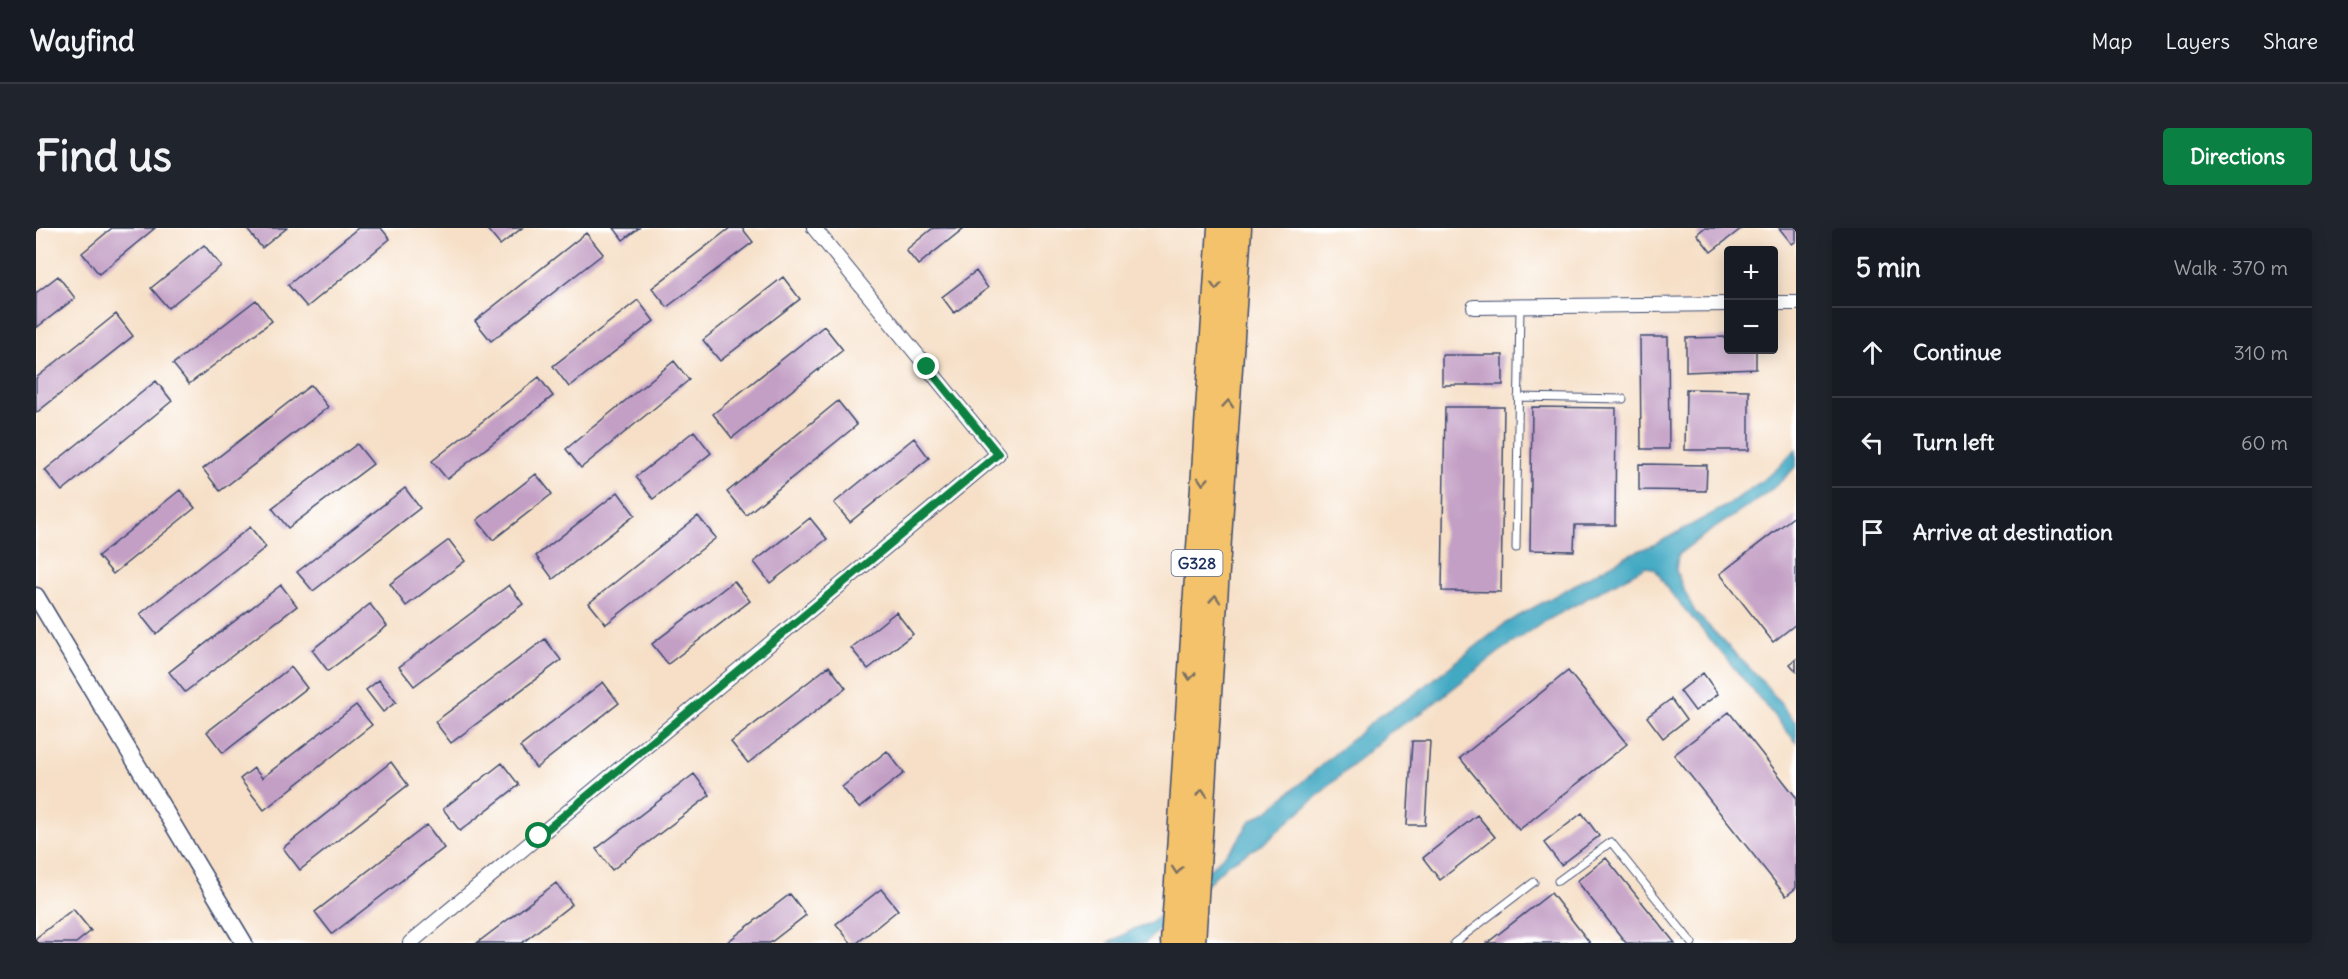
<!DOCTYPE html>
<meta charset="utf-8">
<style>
:root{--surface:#171b24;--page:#20242c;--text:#f1f3f6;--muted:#9ea1a6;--line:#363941;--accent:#0b8043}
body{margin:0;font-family:Delius,sans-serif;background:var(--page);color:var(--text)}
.controls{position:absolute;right:18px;top:18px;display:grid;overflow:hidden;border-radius:6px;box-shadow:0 3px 15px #0003}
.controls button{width:54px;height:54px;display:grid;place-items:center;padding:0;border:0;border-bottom:2px solid var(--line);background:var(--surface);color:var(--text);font:30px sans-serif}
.stop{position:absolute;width:18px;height:18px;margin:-14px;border:4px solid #0b8043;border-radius:50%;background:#fff}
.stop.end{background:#0b8043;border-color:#fff;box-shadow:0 2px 6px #0008}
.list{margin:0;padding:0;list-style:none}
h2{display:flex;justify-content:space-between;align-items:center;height:78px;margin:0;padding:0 24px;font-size:26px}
h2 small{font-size:20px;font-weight:400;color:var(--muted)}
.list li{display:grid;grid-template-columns:39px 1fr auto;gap:18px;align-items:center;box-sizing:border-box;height:90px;padding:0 24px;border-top:2px solid var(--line)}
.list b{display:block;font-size:22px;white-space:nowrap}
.list em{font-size:20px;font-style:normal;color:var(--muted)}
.icon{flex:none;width:33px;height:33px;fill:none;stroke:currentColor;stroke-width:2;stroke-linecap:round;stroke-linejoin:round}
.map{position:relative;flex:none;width:1760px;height:715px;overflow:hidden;border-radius:6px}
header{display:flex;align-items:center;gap:36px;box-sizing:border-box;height:84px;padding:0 30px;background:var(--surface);border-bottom:2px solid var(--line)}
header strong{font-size:28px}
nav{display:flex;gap:33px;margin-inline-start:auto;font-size:21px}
.intro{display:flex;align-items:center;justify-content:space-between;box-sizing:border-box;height:144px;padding:0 36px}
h1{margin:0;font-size:42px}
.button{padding:15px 27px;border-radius:6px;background:var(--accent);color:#fff;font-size:21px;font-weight:700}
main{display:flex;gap:36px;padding:0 36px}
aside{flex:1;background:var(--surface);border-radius:6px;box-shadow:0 3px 15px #0003}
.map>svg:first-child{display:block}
.water{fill:#43a9c3;stroke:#2f6c90;stroke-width:1.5}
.building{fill:#c39fc5}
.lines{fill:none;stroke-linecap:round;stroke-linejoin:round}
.service-casing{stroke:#3c496e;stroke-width:9}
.minor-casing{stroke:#3c496e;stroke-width:16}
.tertiary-casing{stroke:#3c496e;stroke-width:19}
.trunk-casing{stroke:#3c496e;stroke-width:25}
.service{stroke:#fff;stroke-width:7}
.minor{stroke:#fff;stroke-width:14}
.tertiary{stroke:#fff;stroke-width:16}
.trunk{stroke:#f3c26a;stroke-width:22}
.oneway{stroke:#7c7163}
.route{stroke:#0b8043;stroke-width:8}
.labels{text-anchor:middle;stroke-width:6;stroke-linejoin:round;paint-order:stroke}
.shield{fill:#fff;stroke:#5f6d8e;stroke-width:1.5}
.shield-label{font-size:16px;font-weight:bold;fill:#1b2f5e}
</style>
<header>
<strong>Wayfind</strong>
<nav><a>Map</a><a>Layers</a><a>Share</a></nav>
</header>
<div class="intro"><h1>Find us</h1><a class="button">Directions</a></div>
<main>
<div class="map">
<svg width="1760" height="715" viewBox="0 0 1760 715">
<rect width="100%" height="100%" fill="#fff"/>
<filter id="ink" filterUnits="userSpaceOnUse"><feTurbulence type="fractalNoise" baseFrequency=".0167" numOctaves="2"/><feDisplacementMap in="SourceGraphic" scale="12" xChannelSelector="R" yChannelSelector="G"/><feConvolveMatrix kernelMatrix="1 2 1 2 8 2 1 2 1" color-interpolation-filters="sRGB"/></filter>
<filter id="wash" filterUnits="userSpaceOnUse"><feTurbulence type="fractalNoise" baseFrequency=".008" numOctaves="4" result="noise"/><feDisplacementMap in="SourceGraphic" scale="24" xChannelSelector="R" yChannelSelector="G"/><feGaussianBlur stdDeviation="1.35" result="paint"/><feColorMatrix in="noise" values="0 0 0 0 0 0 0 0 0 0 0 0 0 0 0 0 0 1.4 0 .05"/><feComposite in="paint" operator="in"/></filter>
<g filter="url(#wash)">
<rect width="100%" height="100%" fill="#f6dfc6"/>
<!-- water -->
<path class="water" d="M 1760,221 L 1760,238 C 1728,275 1679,295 1642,327 L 1640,342 L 1647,360 L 1659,384 L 1728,455 L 1760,495 L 1760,514 L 1631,360 L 1620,342 L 1610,338 L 1508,394 L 1462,425 L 1387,484 L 1354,504 L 1228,615 L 1192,636 L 1109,715 L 1072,715 L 1100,700 L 1115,695 L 1199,617 L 1214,593 L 1233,582 L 1343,488 L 1375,469 L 1470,395 L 1592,327 L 1622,315 L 1692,277 L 1739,243 Z"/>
<g id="blocks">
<!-- building -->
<path class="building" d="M 76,0 L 119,0 L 63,46 L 46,25 Z
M 210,0 L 251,0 L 226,20 Z
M 322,0 L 345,0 L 354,11 L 271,79 L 252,57 Z
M 450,0 L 486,0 L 464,17 Z
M 578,0 L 603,0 L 587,12 Z
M 694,0 L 706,0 L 717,14 L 631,79 L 616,60 Z
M 897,0 L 928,0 L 882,37 L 870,22 Z
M 1668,0 L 1706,0 L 1675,24 L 1661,6 Z
M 1743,0 L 1760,0 L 1760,13 L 1756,16 Z
M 550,5 L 567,26 L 455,113 L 439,93 Z
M 168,17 L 185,38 L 132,80 L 115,60 Z
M 940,43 L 952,60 L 918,85 L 906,69 Z
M 22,48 L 39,70 L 0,100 L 0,65 Z
M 747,49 L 764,71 L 684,133 L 667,112 Z
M 220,72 L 236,93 L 153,156 L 137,136 Z
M 602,72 L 618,93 L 533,159 L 517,138 Z
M 80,86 L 97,108 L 0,185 L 0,150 Z
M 788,98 L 807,122 L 696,210 L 677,186 Z
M 1604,109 L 1632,109 L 1633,221 L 1605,221 Z
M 1692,109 L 1692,122 L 1720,122 L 1720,141 L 1650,144 L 1650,110 Z
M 1406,127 L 1467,127 L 1467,157 L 1406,157 Z
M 638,133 L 653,152 L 545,240 L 530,221 Z
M 503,149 L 517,168 L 411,251 L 396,233 Z
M 120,153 L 136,173 L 26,263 L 9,242 Z
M 275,157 L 292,179 L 184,263 L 167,241 Z
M 1650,161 L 1713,162 L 1713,222 L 1649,222 Z
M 802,173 L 821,197 L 710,287 L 691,264 Z
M 1409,179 L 1468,179 L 1465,364 L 1406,363 Z
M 1496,179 L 1580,180 L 1579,297 L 1539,297 L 1538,323 L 1494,322 Z
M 658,203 L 675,225 L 617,271 L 600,249 Z
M 878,210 L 893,230 L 814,294 L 798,275 Z
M 321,216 L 337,236 L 252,300 L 236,280 Z
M 1603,236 L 1671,237 L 1670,263 L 1603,262 Z
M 500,246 L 516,266 L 457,312 L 441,292 Z
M 369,260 L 384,280 L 277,363 L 261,344 Z
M 144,262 L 159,280 L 77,346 L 62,328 Z
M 582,264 L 599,287 L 517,351 L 500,328 Z
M 1760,287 L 1760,396 L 1737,414 L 1684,346 Z
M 662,288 L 680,310 L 570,396 L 553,375 Z
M 774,290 L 791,311 L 734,355 L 718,334 Z
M 214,299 L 230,319 L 120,406 L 104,386 Z
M 413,312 L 429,333 L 370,378 L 354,356 Z
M 698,353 L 714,373 L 632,436 L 616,416 Z
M 245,357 L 261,378 L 149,464 L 133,444 Z
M 473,357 L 487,376 L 378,458 L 363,439 Z
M 334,376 L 351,398 L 292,443 L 276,422 Z
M 860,384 L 877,406 L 832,441 L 815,420 Z
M 509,411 L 525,432 L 415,515 L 399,494 Z
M 1760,431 L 1760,443 L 1754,436 Z
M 793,438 L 810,460 L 712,535 L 695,514 Z
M 255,439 L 271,460 L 187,525 L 171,504 Z
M 1532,443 L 1591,516 L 1483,602 L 1424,530 Z
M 1667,445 L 1682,466 L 1659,483 L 1644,463 Z
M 343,452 L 360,474 L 347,484 L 330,462 Z
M 567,454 L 583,475 L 500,540 L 484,519 Z
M 1635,471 L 1650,492 L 1627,510 L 1611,489 Z
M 320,477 L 336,497 L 228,582 L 204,551 L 218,540 L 226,550 Z
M 1693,484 L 1760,569 L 1760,660 L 1750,668 L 1638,527 Z
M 1376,513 L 1394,513 L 1389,597 L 1371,597 Z
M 851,523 L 868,545 L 823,580 L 806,559 Z
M 355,534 L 372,557 L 264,642 L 247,620 Z
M 466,535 L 483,557 L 424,603 L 407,581 Z
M 658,546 L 674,567 L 576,642 L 560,621 Z
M 1546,585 L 1563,608 L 1525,637 L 1508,615 Z
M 1441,587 L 1459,609 L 1404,652 L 1387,630 Z
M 391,597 L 408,620 L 296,706 L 279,684 Z
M 1570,630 L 1639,715 L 1590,715 L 1541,653 Z
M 520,655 L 536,676 L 486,715 L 441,715 Z
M 845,661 L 862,682 L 821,715 L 815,715 L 800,696 Z
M 1515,665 L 1554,715 L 1451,715 Z
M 754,666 L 770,687 L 734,715 L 690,715 Z
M 37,681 L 55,703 L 40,715 L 0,715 L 0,710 Z"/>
</g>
</g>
<g filter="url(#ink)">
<use href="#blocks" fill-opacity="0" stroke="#3c496e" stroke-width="1.5"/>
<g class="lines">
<defs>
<path id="service" d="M 1482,169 L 1587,171
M 1480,320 L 1484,79
M 1522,653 L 1575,614 L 1656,715
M 1418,715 L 1498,654"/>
<path id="minor" d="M 1738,75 L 1760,75
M 1438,79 L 1692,76
M 374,715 L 962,226 L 778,0"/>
<path id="tertiary" d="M 0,368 L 208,715"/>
<path id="trunk" d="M 1136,715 L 1183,0
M 1158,715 L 1204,0"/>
</defs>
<!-- service casing -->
<use href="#service" class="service-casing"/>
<!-- minor casing -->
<use href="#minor" class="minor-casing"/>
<!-- tertiary casing -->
<use href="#tertiary" class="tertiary-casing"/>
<!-- trunk casing -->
<use href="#trunk" class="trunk-casing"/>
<!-- service -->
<use href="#service" class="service"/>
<!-- minor -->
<use href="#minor" class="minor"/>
<!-- tertiary -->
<use href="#tertiary" class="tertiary"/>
<!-- trunk -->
<use href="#trunk" class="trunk"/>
</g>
<!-- one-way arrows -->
<defs><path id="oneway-chevron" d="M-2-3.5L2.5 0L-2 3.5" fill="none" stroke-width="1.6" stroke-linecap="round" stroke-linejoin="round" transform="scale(1.5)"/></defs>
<g class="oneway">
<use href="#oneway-chevron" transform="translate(1180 58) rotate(94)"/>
<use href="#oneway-chevron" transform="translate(1192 176) rotate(-86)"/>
<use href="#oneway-chevron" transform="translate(1167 253) rotate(94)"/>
<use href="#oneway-chevron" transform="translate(1179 371) rotate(-86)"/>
<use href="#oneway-chevron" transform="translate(1154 448) rotate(94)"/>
<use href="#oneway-chevron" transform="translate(1166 565) rotate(-86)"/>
<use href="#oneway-chevron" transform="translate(1141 642) rotate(94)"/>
</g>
</g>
<g class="lines" filter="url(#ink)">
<!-- route -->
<path class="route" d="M 503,608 L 962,226 L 891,139"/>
</g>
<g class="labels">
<!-- shield labels -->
<rect class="shield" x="1135.5" y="322" width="51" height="26" rx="4.5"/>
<g class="shield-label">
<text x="1161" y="341">G328</text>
</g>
</g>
</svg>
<div class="controls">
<button>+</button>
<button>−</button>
</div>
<div class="stop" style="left:503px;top:608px"></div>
<div class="stop end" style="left:891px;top:139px"></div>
</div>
<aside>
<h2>5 min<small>Walk · 370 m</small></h2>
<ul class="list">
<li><svg class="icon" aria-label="ahead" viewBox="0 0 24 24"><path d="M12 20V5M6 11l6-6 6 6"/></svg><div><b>Continue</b></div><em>310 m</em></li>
<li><svg class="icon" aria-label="left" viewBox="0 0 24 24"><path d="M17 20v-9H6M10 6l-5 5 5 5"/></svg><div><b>Turn left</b></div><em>60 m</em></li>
<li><svg class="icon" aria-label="arrive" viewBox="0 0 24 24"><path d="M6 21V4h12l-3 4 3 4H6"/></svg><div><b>Arrive at destination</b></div></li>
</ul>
</aside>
</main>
